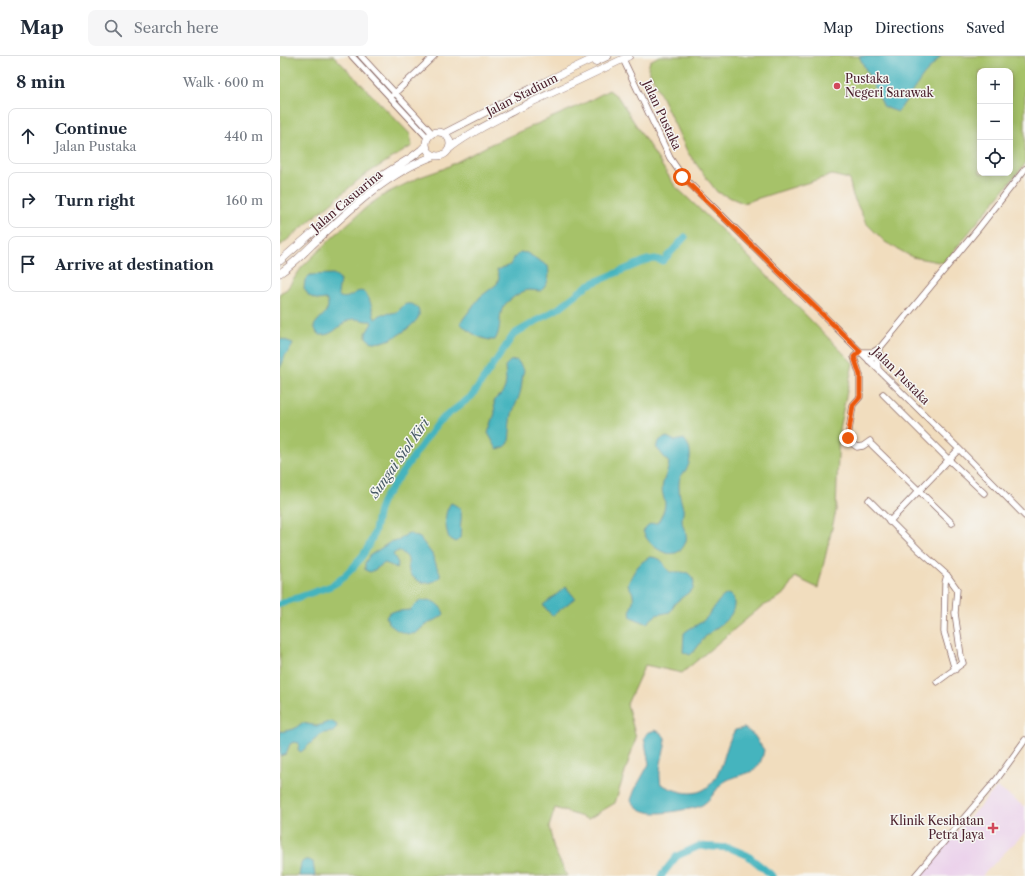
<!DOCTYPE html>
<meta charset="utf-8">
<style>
:root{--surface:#fff;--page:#f6f6f7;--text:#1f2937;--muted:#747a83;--line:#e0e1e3}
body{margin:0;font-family:"Libre Caslon Text",serif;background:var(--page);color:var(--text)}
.controls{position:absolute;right:12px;top:12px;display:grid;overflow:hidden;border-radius:8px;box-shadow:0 2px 10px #0003}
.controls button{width:36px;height:36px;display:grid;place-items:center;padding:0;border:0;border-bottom:1px solid var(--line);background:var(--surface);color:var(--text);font:20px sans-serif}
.stop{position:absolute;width:12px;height:12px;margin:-9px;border:3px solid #ea580c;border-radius:50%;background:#fff}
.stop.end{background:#ea580c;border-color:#fff;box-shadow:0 1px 4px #0008}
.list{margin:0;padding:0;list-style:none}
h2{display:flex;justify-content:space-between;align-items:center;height:52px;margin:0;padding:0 16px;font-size:17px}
h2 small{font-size:13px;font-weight:400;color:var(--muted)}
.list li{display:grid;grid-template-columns:26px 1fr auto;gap:12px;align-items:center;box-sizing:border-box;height:56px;margin:0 8px 8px;padding:0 8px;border:1px solid var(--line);border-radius:8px}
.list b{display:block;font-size:15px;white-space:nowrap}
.list p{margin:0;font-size:13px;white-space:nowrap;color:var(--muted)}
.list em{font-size:13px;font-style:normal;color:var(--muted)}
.icon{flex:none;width:22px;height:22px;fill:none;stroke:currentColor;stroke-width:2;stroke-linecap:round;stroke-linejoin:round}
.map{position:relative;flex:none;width:745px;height:820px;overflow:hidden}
header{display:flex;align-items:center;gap:24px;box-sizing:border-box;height:56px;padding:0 20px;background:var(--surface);border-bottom:1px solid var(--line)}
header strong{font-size:19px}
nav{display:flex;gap:22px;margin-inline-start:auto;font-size:14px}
.search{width:280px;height:36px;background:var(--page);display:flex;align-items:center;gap:10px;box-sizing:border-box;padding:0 14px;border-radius:8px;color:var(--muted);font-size:15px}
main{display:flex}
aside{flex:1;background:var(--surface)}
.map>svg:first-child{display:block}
.built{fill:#ebd1eb}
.green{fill:#a6c269;stroke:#78704a;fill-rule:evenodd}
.water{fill:#45b4be;stroke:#486a74}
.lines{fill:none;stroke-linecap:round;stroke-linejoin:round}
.river{stroke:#45b4be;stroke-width:7}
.minor-casing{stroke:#84625e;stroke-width:7}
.major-casing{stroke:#84625e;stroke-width:8}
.minor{stroke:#fff;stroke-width:5.5}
.major{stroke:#fff;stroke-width:7}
.route{stroke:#ea580c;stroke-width:5}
.poi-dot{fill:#d1495b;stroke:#f6f6f2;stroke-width:1.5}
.labels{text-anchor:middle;stroke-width:3;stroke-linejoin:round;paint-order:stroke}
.poi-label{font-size:12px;fill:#4a1f2b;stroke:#f6f6f2;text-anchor:start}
.street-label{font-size:12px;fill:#4a1f2b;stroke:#f6f6f2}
.water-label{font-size:13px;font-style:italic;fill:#485b66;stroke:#f6f6f2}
</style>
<header>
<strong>Map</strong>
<div class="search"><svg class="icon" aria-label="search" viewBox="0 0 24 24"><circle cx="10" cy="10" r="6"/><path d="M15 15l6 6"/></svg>Search here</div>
<nav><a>Map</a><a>Directions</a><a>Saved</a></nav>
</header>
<main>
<aside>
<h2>8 min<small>Walk · 600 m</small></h2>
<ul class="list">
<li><svg class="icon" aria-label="ahead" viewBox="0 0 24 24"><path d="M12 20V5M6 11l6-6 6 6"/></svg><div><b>Continue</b><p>Jalan Pustaka</p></div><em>440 m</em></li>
<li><svg class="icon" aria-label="right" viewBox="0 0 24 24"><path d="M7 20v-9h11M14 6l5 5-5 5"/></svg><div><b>Turn right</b></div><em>160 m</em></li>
<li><svg class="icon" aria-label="arrive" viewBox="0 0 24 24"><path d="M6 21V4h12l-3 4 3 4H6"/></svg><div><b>Arrive at destination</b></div></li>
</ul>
</aside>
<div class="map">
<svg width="745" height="820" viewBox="0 0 745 820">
<rect width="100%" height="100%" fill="#f6f6f2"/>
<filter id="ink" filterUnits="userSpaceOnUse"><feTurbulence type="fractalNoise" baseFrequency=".025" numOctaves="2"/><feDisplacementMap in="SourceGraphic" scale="8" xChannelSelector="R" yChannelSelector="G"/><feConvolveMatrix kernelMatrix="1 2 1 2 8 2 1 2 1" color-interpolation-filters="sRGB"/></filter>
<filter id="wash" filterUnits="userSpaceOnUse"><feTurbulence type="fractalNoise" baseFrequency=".012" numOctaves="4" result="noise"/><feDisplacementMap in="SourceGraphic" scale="16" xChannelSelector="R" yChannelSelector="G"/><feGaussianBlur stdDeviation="0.9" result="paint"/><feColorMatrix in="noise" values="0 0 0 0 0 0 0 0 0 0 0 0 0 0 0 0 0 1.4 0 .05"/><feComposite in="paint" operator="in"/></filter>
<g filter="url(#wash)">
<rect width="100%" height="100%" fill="#f1ddbe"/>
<!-- built -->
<path class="built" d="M 717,731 L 745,751 L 745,777 L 724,797 L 702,820 L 637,820 Z"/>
<!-- green -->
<path class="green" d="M 0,0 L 54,0 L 130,78 L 132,90 L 83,120 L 0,190 Z
M 379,0 L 745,0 L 745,108 L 664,207 L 632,201 L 605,186 L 586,167 L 573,140 L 569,123 L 552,119 L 463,147 L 437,136 L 408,97 L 368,12 L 370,5 ZM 700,15 L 730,15 L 730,117 L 700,117 Z
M 329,34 L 338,41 L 395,130 L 448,180 L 573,307 L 559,373 L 556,455 L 538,532 L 515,521 L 506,536 L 494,545 L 481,551 L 402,617 L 365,609 L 347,648 L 356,682 L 335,747 L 308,763 L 275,752 L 269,771 L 274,793 L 287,820 L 0,820 L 0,237 L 7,233 L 22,211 L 54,180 L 89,149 L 107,137 L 140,121 L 163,113 L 211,88 L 303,48 Z"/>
<!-- water -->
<path class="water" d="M 579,0 L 661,0 L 643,20 L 618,56 L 604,51 Z
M 240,196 L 247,197 L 268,210 C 270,221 269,227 261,235 C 257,235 253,234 249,234 C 242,234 227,245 223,251 C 218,261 222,273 215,284 C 202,285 189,276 180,267 L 200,241 L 217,228 L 219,221 L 217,214 L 230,209 L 233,203 Z
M 53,218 L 57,220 L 60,224 L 58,238 L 60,241 C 67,243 70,240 75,237 C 90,228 92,256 95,263 C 97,262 100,259 102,258 C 107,257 113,258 118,255 C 121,253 123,248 127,248 C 135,246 142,255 138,262 C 130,274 96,297 86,281 L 86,277 L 92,267 L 91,265 C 84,266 76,261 69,264 C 58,269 54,280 40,279 L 37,277 L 34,270 C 39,260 53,256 46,243 L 38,244 L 29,240 L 24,232 L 25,224 L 30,219 Z
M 2,283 L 13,287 C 12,294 6,296 4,302 C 3,306 2,309 0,312 L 0,284 Z
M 237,304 L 244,314 C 242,321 242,327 241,333 C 239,345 231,354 231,366 C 230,371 230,385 228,388 C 225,392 221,392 217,393 L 208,377 L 215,357 L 214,346 L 217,341 L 222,338 L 225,331 L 226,325 L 225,310 L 230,305 Z
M 387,381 L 395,385 L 404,383 C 412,392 412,404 406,414 C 404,417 401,419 400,422 C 399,424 399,428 399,431 C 399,439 401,445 403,452 C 404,456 402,460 402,464 C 402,472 408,477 406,485 C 398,510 369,493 363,475 C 367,469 370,467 377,467 C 381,462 385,454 385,447 C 384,442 382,437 382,432 C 383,423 388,416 389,407 L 376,391 L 380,384 Z
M 171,447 C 181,451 182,455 181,465 C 180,470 181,476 180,482 L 176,486 L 169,482 C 165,471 163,457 171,447 Z
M 128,477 L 140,482 L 152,498 L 157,511 L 160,517 L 160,521 C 151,531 134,527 129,515 C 127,510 130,504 126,500 C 124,498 120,496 118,495 L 113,498 L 118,507 L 117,512 L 105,507 C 99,510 96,514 90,516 L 85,514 L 85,507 L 89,500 L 112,485 L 118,485 Z
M 370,501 C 386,502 381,508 390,516 L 401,516 L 408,517 L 413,522 L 414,527 L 413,533 L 395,547 L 390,556 L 376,559 L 367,567 L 363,566 L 351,561 C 348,551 355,548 353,539 C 353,535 349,532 348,528 C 353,516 358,507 370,501 Z
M 286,531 L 295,542 L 272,560 L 263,549 Z
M 448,538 L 453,541 C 459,561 439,568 426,580 C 420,586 417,594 410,599 L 403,596 L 404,577 C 412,570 419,569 425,563 C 434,555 437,542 448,538 Z
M 149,544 C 156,546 162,551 164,558 C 160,563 152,565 146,569 C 142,570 140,575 136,577 C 125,581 108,571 106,561 L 110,556 L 130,554 L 139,545 Z
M 51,665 L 57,669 L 56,673 L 53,676 L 45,677 L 40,679 L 21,696 L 18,694 L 19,687 L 14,686 L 10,688 L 6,698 L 0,700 L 0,676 L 14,673 L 22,667 L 38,670 Z
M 464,672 L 474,679 L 484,694 C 479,723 463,714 444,726 C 437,731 433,741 425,747 C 419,752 410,753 402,754 C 385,757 361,762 351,744 L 355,733 L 369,708 L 364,682 L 367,677 L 375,674 C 392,681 384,690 382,703 C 380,711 379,720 381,728 C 410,743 430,741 442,708 C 446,696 448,685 455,674 Z
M 25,804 L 29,804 L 33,806 L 35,820 L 19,820 L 21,807 Z"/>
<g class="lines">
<!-- river -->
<path class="river" d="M 0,548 L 51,530 C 69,520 90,494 95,474 C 98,462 97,454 104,442 L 158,366 L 192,340 L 234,278 L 279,252 L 308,229 L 367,204 L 375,203 L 383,205 L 405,181
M 381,820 L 397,800 L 419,790 L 450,792 L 467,799 L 493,820"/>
</g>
</g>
<g filter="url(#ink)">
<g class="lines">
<defs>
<path id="minor" d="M 72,0 L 147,81
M 81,0 L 152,77
M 343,3 L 390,102 L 403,121 L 679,393 L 745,460
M 114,38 L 154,0
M 580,295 L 574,301 L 580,319 L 580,341 L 573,349 L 568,381 L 570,386 L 577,391 L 583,390 L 590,385
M 581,296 L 593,296 L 598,293
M 589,305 L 698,173 L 745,113
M 598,313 L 597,304 L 600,294
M 603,338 L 669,404 L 704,437
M 592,389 L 672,467
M 589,444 L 640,495 L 667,519 L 677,533 L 675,557 L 681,600 L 683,607 L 657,626
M 609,466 L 679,393
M 667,519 L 665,527 L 664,576 L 675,614
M 635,820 L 717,723 L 745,684"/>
<path id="major" d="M 315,6 L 328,0
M146 88a12 12 0 1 1 24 0a12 12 0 1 1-24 0Z
M 165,77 L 262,27 L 319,0
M 169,93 C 188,77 213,66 235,54 C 273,36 311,19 349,0
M 0,205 L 87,129 L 132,101 L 141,94 L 146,89
M 0,217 C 12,209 22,199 32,189 C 68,155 107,117 154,100"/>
</defs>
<!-- minor casing -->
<use href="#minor" class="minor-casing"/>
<!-- major casing -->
<use href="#major" class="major-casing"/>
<!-- minor -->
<use href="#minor" class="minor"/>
<!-- major -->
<use href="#major" class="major"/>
</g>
</g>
<g class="lines" filter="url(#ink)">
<!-- route -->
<path class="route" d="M 402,121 L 580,295 L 574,301 L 580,319 L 580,341 L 573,349 L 568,382"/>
</g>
<!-- markers -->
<g class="poi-dot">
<circle cx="557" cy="30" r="4"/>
<path d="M711 766h4v4h4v4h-4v4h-4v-4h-4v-4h4z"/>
</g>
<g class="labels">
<!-- poi labels -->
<g class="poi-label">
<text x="565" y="27">Pustaka<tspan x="565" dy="14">Negeri Sarawak</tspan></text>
<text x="704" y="769" text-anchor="end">Klinik Kesihatan<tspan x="704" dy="14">Petra Jaya</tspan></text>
</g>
<!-- street labels -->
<g class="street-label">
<text transform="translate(242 39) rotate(-27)" y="4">Jalan Stadium</text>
<text transform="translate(382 59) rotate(65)" y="4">Jalan Pustaka</text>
<text transform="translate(67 145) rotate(-40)" y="4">Jalan Casuarina</text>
<text transform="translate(621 320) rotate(45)" y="4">Jalan Pustaka</text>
</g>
<!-- water labels -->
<g class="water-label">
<text transform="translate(119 402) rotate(-55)" y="5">Sungai Siol Kiri</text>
</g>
</g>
</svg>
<div class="controls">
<button>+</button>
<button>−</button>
<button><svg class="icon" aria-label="locate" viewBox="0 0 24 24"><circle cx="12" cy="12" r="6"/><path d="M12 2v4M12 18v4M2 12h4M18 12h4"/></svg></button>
</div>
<div class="stop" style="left:402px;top:121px"></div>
<div class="stop end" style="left:568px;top:382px"></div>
</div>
</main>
